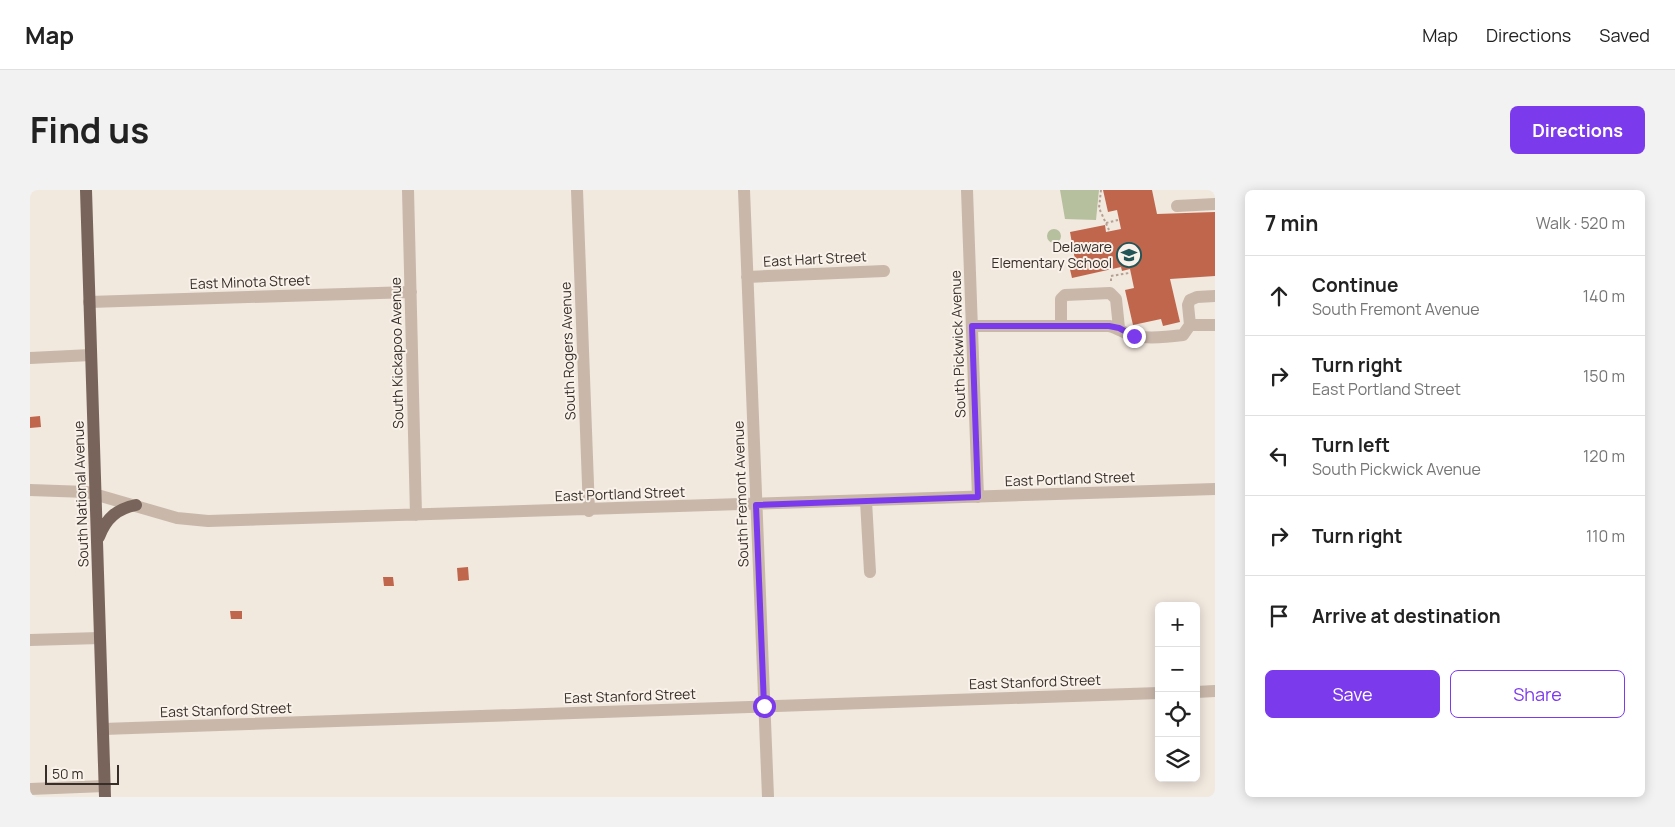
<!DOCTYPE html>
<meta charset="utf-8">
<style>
:root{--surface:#fff;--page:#f2f2f2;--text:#222;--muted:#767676;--line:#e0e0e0;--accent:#7c3aed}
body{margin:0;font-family:Manrope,sans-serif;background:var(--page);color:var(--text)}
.controls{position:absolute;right:15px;bottom:15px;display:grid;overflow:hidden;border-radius:8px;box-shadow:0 2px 12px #0003}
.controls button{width:45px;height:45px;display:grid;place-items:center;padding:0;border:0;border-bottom:1px solid var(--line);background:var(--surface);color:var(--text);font:25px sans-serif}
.scale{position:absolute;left:15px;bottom:12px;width:74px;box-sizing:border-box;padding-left:5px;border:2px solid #372d29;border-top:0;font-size:14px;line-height:18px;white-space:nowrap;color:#372d29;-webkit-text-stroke:4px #f9f2ea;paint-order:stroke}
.stop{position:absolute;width:15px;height:15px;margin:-11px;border:4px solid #7c3aed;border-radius:50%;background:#fff}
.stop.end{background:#7c3aed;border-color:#fff;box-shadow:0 1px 5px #0008}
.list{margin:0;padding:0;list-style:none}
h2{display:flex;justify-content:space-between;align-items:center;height:65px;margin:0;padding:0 20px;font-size:21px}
h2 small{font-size:16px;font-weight:400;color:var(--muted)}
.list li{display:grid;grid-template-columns:32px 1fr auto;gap:15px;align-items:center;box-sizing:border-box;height:80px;padding:0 20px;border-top:1px solid var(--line)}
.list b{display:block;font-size:19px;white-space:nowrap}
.list p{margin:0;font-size:16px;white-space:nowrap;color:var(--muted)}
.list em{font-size:16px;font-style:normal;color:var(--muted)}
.actions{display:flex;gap:10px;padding:15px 20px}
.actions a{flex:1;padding:11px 0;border:1px solid var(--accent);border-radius:8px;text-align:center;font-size:18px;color:var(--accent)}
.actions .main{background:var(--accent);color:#fff}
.icon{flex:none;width:28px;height:28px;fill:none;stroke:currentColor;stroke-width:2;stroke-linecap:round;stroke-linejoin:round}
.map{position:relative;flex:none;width:1185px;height:607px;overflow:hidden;border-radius:8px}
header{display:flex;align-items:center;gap:30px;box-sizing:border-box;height:70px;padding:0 25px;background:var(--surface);border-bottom:1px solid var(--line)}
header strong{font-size:24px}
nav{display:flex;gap:28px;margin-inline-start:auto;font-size:18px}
.intro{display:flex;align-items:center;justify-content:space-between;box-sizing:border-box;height:120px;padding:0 30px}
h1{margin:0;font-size:35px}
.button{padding:12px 22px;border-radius:8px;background:var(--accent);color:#fff;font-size:18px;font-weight:700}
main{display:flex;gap:30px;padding:0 30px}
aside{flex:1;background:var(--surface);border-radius:8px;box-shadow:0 2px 12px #0003}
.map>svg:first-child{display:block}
.green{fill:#b6c09e}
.building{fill:#c0664d}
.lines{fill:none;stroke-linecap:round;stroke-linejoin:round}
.path{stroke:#b5a194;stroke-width:2;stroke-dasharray:2.5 2.5;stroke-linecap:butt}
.minor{stroke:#c9b7aa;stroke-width:12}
.major{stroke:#78645b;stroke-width:12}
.route{stroke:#7c3aed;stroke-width:6}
.labels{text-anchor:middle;stroke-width:4;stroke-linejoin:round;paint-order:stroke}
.poi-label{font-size:14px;fill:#372d29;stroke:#f9f2ea;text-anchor:end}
.street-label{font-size:14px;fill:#372d29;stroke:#f9f2ea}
</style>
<header>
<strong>Map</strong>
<nav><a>Map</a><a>Directions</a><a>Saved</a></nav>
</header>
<div class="intro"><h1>Find us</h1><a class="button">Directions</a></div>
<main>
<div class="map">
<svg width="1185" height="607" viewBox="0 0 1185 607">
<rect width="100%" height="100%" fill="#f1e8de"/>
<!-- green -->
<path class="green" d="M 1030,0 L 1069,0 L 1066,30 L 1035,29 Z
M1017 46a7 7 0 1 1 14 0a7 7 0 1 1-14 0Z"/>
<!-- building -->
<path class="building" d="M 1073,0 L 1122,0 L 1127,24 L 1185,22 L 1185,86 L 1140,89 L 1150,132 L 1133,136 L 1131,129 L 1103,135 L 1095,100 L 1104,98 L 1100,79 L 1092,81 L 1091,77 L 1042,88 L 1038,71 L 1045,70 L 1040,42 L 1075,35 L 1076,42 L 1091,39 L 1087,20 L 1078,22 Z
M 10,226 L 11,237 L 0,238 L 0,227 Z
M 438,377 L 439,390 L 428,391 L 427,378 Z
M 353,387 L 363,387 L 364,396 L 354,396 Z
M 200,421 L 212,421 L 212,429 L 201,429 Z"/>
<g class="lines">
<!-- path -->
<path class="path" d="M 1071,0 L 1069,18 L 1079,40
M 1076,33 L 1088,30
M 1081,91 L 1081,86 L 1099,83"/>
<!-- minor -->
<path class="minor" d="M 378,0 L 386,325
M 547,0 L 559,321
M 714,0 L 738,607
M 937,0 L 948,307
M 1147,16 L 1185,14
M 717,87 L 854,81
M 59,112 L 381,102
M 1160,135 L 1185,135
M 942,136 L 1079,136 C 1089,138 1096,145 1105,146 C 1119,149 1138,147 1153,145 L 1160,135 L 1158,115 L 1160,110 L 1167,107 L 1185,106
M 1031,136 L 1031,109 L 1035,105 L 1080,103 L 1086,109 L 1089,138
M 0,168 L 61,165
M 0,300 L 57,302 L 147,328 L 178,331 L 1185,299
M 836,311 L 840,382
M 0,450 L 70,448
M 1166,502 L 1185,501
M 73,539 L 1129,503
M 0,599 L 75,596"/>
<!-- major -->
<path class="major" d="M 56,0 L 75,607
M 69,347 C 76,328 87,319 106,315"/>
</g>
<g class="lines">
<!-- route -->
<path class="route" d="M 734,516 L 726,315 L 948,307 L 942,136 L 1079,136 L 1089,138 L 1104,146"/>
</g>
<!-- icons -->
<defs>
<symbol id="school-ring" viewBox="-11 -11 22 22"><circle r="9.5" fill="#f9f2ea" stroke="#215557" stroke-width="1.5"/><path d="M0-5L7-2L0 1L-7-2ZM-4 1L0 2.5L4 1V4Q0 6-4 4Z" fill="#215557"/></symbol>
</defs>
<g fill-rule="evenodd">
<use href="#school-ring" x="1085" y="51" width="28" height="28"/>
</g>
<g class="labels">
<!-- poi labels -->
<g class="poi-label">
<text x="1082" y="62">Delaware<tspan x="1082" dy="16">Elementary School</tspan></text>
</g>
<!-- street labels -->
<g class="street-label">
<text transform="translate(785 69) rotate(-3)" y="5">East Hart Street</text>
<text transform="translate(220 92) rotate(-2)" y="5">East Minota Street</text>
<text transform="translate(928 154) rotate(-92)" y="5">South Pickwick Avenue</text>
<text transform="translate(538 161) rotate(-92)" y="5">South Rogers Avenue</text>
<text transform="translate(367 163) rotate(-91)" y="5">South Kickapoo Avenue</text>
<text transform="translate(1040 289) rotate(-2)" y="5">East Portland Street</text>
<text transform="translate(51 304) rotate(-92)" y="5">South National Avenue</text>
<text transform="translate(590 304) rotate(-2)" y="5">East Portland Street</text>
<text transform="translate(711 304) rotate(-92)" y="5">South Fremont Avenue</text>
<text transform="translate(1005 492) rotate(-2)" y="5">East Stanford Street</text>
<text transform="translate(600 506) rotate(-2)" y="5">East Stanford Street</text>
<text transform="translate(196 520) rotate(-2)" y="5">East Stanford Street</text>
</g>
</g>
</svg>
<div class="controls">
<button>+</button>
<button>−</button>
<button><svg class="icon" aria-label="locate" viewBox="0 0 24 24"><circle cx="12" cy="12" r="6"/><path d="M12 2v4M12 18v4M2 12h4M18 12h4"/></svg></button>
<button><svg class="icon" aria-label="layers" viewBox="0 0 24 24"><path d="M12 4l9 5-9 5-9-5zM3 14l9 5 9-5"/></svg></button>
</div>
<div class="scale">50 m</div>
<div class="stop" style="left:734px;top:516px"></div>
<div class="stop end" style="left:1104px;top:146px"></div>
</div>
<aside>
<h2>7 min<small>Walk · 520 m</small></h2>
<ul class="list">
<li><svg class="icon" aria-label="ahead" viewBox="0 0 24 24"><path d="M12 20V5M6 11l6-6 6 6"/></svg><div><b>Continue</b><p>South Fremont Avenue</p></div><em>140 m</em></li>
<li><svg class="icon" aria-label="right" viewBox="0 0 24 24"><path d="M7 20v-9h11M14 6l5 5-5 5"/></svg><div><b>Turn right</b><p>East Portland Street</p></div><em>150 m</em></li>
<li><svg class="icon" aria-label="left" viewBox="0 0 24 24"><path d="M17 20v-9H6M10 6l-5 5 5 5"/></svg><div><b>Turn left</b><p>South Pickwick Avenue</p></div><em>120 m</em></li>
<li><svg class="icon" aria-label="right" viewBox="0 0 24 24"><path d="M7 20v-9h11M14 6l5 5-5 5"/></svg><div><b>Turn right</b></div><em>110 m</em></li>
<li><svg class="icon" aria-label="arrive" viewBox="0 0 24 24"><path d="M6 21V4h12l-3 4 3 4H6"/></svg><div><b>Arrive at destination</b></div></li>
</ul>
<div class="actions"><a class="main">Save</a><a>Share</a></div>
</aside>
</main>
